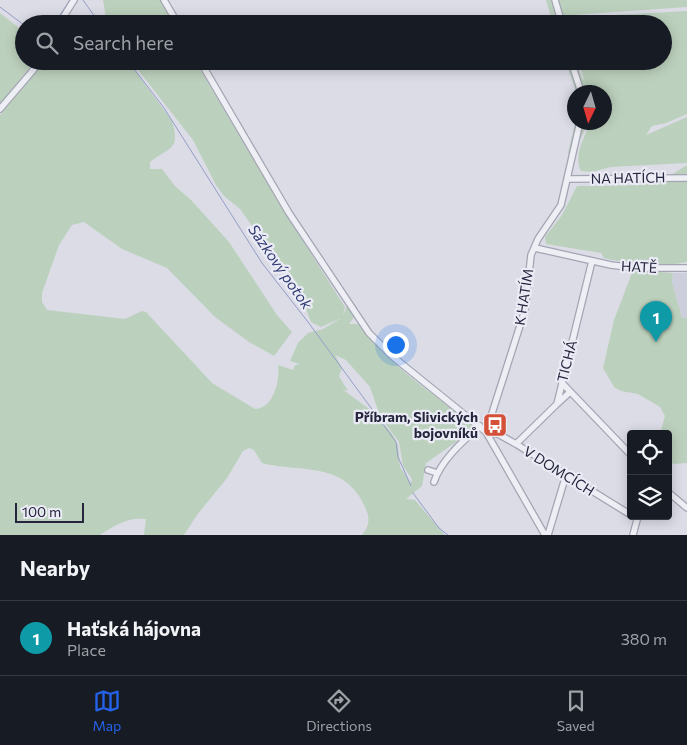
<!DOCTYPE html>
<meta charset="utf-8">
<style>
:root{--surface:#171b24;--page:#242831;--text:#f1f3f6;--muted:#9ea1a6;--line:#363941;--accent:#2563eb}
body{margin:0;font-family:Commissioner,sans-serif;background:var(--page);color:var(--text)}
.controls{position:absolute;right:15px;bottom:15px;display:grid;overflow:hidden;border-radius:5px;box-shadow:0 2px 12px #0003}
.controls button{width:45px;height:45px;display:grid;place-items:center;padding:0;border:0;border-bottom:1px solid var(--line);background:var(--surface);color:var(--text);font:25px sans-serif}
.compass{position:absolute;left:567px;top:85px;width:45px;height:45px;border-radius:50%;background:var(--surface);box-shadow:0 2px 12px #0003;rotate:185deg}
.scale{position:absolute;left:15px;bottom:12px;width:69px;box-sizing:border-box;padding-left:5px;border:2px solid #25263d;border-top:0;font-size:14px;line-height:18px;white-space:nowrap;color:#25263d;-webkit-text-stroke:4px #eaebf4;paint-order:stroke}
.you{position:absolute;left:395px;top:344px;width:18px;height:18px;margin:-12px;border:4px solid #fff;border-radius:50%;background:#1a73e8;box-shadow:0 0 0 8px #1a73e833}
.badge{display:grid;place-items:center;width:32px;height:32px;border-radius:50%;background:var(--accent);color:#fff;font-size:16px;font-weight:700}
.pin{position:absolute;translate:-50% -41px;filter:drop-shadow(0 1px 2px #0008)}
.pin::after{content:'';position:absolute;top:26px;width:18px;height:15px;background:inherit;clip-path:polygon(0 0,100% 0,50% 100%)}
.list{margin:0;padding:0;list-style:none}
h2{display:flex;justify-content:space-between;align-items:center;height:65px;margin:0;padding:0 20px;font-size:21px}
h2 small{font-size:16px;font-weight:400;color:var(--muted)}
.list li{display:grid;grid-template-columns:32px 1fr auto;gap:15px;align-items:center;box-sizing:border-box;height:75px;padding:0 20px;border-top:1px solid var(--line)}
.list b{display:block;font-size:19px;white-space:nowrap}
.list p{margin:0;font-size:16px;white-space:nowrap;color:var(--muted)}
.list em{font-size:16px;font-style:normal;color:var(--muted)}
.icon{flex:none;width:28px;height:28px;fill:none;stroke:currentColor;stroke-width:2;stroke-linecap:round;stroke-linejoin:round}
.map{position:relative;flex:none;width:687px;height:535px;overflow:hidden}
.search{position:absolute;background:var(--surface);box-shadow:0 2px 12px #0003;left:15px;right:15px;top:15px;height:55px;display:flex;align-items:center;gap:12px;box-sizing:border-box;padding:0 18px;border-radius:28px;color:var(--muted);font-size:19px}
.sheet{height:140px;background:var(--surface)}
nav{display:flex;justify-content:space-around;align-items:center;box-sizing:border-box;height:70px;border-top:1px solid var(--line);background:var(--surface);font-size:14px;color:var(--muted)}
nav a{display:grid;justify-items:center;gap:2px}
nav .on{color:var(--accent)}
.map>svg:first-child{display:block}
.built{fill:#cdcedc}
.green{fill:#bcd1bd;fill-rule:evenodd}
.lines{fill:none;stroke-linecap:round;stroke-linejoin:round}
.stream{stroke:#949dc9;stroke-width:1}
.minor-casing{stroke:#a4a5b3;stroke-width:8}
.minor{stroke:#eeeef5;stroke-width:5.5}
.labels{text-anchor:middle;stroke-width:4.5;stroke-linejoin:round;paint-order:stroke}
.street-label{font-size:14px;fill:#25263d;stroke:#eaebf4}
.poi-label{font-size:14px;font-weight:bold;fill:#25263d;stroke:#eaebf4;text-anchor:end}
.water-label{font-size:15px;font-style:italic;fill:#2d3772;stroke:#eaebf4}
</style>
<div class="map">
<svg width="687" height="535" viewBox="0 0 687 535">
<rect width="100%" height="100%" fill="#dbdce6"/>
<!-- built -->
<path class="built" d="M 673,273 L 687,273 L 687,318 L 682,318 L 672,282 Z"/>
<!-- green -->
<path class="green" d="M 103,0 L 160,0 L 174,24 L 107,24 Z
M 546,0 L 687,0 L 687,7 L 573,15 L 566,17 L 569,24 L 553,24 Z
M 687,11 L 687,114 L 666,123 L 652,126 L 646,135 L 687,117 L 687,163 L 611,167 L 592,172 L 581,171 C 573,156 584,138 590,124 L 588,123 L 574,153 L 568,153 L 575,123 L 604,122 L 604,92 L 576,92 L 565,61 L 577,61 L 582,78 L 584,80 L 579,61 L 663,61 L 663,24 L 570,24 L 571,20 L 595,16 Z
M 0,13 L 24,32 L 24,61 L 35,61 L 0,104 Z
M 45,61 L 128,61 L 172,121 C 181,151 169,147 150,162 L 150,169 L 162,169 L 175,186 L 192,201 L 229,242 L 277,315 L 292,332 L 274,356 L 249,342 L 215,317 L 167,268 L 122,249 L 84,222 L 72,225 L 59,245 L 42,293 L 42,302 L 47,310 L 125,319 L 142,311 L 146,312 L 212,383 L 255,409 C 274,408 280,380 278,365 L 293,370 L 295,365 L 300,364 L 290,361 L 298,343 L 308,333 L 323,329 L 341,318 L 321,327 L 311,322 L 295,280 L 274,253 L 271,243 L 260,237 L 240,209 L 224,196 L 216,185 L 193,140 L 131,61 L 195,61 L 285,213 L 345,307 L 343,316 L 347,306 L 355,316 L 349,324 L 358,324 C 390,367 435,394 476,428 L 426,463 L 422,486 L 406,499 L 415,500 L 445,535 L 362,535 C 370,525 370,518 365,507 C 345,461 303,473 262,463 L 254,450 L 249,448 L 243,451 L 227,478 L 197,515 L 184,535 L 144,535 L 146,519 C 130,516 113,526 100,535 L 0,535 L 0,115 ZM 335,355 L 346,360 L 370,387 L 380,416 L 399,442 L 403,466 L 412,479 L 411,483 L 400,467 L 398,445 L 393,435 L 376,414 L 342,389 L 348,391 L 339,376 L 342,368 Z
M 687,165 L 687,262 L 664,266 L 612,260 L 604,258 L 601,253 L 546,244 L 545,237 L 562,215 L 577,186 L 645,185 L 634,172 L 649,171 L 671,175 Z
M 633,270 L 673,273 L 672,282 L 682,318 L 687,318 L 687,463 L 673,464 L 668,456 L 668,434 L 660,434 L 665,416 L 660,407 L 638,394 L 621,391 L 614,387 L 603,368 L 614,320 Z"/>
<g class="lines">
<!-- stream -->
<path class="stream" d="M 83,0 L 100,24
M 0,7 L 24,25
M 54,24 L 70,0
M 128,61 L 164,108 L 262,263 L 308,322 L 396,442 L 398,457 L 411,486
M 413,493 L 439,528 L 448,535"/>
<defs>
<path id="minor" d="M 164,0 L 178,24
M 555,0 L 562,24
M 59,24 L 74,0
M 200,61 L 289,213 L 369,333 L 392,356 L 486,432 L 545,535
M 571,61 L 581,92
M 0,109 L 41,61
M 580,122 L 561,205 L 538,239 L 531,255 L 525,310 L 486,432 L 498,434 L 516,444 L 631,515
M 569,179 L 687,178
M 535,248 L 611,265 L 635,268 L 687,268
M 562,383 L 631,455
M 557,404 L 570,392
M 516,444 L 557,404 L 592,261
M 428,470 L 437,473
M 434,482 C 441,460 463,441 480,426
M 668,492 L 687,508
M 548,535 L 566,475
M 633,535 L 638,516"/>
</defs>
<!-- minor casing -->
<use href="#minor" class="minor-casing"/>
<!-- minor -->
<use href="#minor" class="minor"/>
</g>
<!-- icons -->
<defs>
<symbol id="bus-square" viewBox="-11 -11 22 22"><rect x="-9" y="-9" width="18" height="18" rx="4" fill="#d45038" stroke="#eaebf4"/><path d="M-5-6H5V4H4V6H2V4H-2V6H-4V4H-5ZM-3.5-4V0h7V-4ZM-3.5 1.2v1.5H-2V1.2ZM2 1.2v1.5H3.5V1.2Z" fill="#fff"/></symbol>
</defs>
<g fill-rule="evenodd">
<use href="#bus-square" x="481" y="411" width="28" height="28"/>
</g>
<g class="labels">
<!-- street labels -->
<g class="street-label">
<text transform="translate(628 178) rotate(-1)" y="5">NA HATÍCH</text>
<text transform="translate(639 267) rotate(3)" y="5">HATĚ</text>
<text transform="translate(524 297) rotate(-81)" y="5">K HATÍM</text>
<text transform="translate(567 361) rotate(-76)" y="5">TICHÁ</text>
<text transform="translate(559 471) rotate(32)" y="5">V DOMCÍCH</text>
</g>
<!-- poi labels -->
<g class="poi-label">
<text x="478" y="422">Příbram, Slivických<tspan x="478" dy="16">bojovníků</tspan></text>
</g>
<!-- water labels -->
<g class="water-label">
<text transform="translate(280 267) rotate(55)" y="5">Sázkový potok</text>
</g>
</g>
</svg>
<div class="controls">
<button><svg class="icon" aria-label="locate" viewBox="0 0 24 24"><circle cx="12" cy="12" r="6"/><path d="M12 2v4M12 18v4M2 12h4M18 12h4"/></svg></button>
<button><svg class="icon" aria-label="layers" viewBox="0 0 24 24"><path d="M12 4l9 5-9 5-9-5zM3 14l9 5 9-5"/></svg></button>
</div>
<svg class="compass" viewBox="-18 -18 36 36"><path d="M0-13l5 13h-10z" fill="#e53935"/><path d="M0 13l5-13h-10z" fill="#9ea1a6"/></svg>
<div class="scale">100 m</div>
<div class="you"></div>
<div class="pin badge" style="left:656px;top:342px;background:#0f9aa8">1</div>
<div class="search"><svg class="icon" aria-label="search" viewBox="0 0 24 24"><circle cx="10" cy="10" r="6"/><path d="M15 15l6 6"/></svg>Search here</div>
</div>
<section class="sheet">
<h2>Nearby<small></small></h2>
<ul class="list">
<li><span class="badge" style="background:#0f9aa8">1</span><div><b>Haťská hájovna</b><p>Place</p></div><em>380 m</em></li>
</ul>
</section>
<nav>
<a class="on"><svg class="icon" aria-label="map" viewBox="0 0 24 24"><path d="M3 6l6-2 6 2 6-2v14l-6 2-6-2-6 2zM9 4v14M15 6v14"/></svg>Map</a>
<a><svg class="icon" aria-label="directions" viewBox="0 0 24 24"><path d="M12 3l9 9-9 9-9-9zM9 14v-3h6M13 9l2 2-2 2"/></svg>Directions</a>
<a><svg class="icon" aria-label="saved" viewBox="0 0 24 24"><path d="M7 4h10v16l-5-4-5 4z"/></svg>Saved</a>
</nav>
